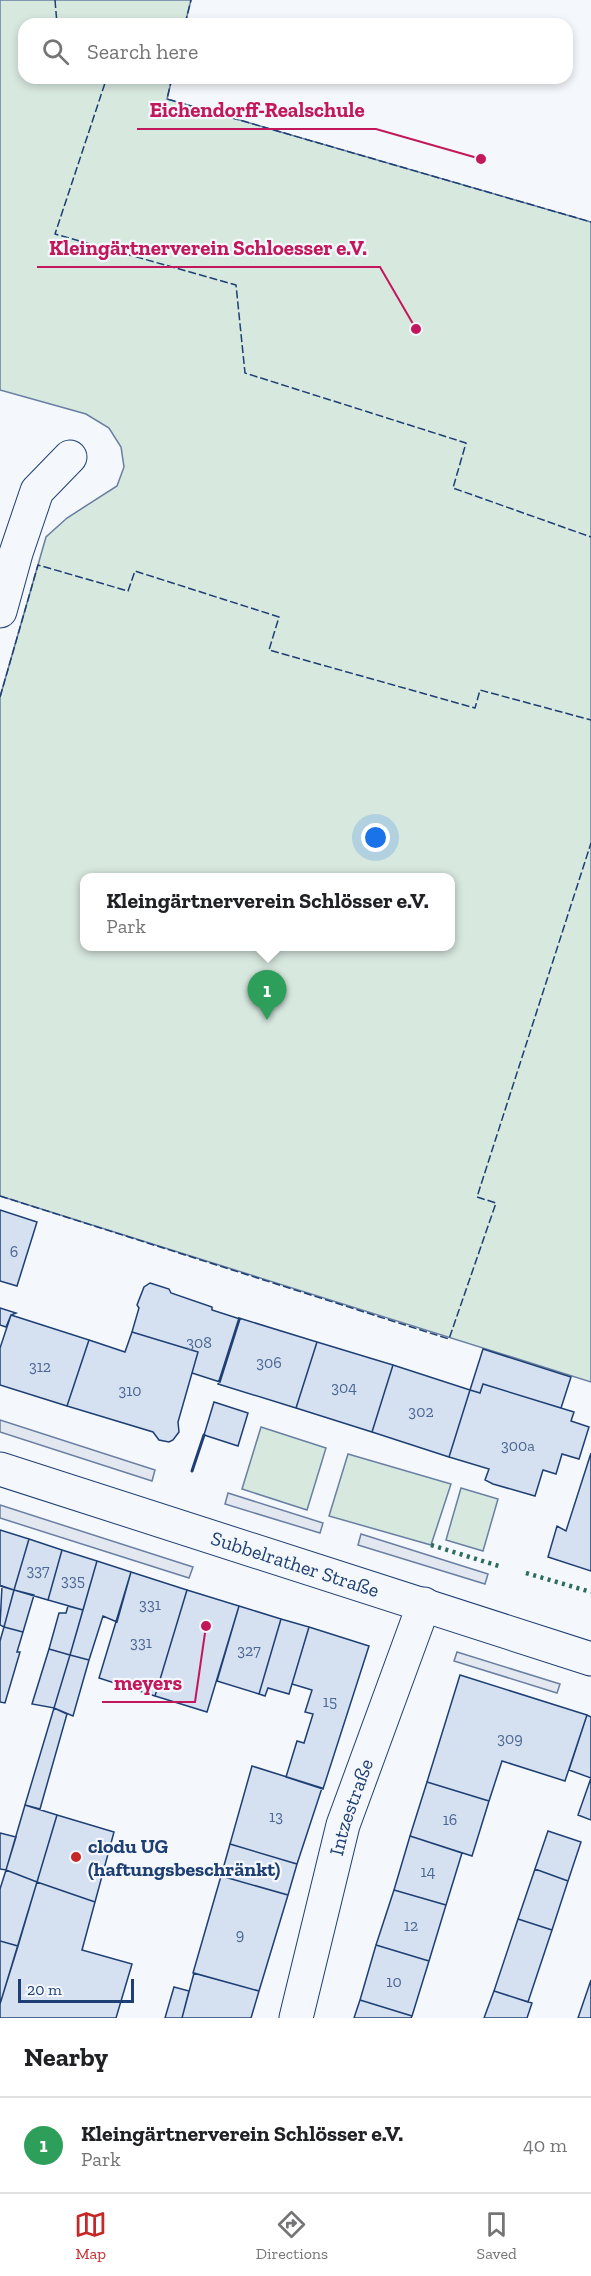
<!DOCTYPE html>
<meta charset="utf-8">
<style>
:root{--surface:#fff;--page:#f6f6f6;--text:#202124;--muted:#757577;--line:#e0e0e0;--accent:#c62828}
body{margin:0;font-family:"Zilla Slab",serif;background:var(--page);color:var(--text)}
.scale{position:absolute;left:18px;bottom:15px;width:116px;box-sizing:border-box;padding-left:6px;border:3px solid #1d3f73;border-top:0;font-size:16px;line-height:21px;white-space:nowrap;color:#1d3f73;-webkit-text-stroke:4px #f4f7fb;paint-order:stroke}
.you{position:absolute;left:376px;top:838px;width:21px;height:21px;margin:-15px;border:4px solid #fff;border-radius:50%;background:#1a73e8;box-shadow:0 0 0 9px #1a73e833}
.badge{display:grid;place-items:center;width:39px;height:39px;border-radius:50%;background:var(--accent);color:#fff;font-size:20px;font-weight:700}
.pin{position:absolute;translate:-50% -50px;filter:drop-shadow(0 2px 3px #0008)}
.pin::after{content:'';position:absolute;top:32px;width:21px;height:18px;background:inherit;clip-path:polygon(0 0,100% 0,50% 100%)}
.popup{position:absolute;left:80px;top:873px;width:375px;height:78px;box-sizing:border-box;display:grid;place-content:center;border-radius:12px;background:var(--surface);filter:drop-shadow(0 2px 4px #0005);font-size:20px;white-space:nowrap;color:var(--muted)}
.popup b{font-size:22px;color:var(--text)}
.popup::after{content:'';position:absolute;left:50%;top:100%;margin-left:-12px;border:12px solid transparent;border-top-color:var(--surface)}
.list{margin:0;padding:0;list-style:none}
h2{display:flex;justify-content:space-between;align-items:center;height:78px;margin:0;padding:0 24px;font-size:26px}
h2 small{font-size:20px;font-weight:400;color:var(--muted)}
.list li{display:grid;grid-template-columns:39px 1fr auto;gap:18px;align-items:center;box-sizing:border-box;height:96px;padding:0 24px;border-top:2px solid var(--line)}
.list b{display:block;font-size:22px;white-space:nowrap}
.list p{margin:0;font-size:20px;white-space:nowrap;color:var(--muted)}
.list em{font-size:20px;font-style:normal;color:var(--muted)}
.icon{flex:none;width:33px;height:33px;fill:none;stroke:currentColor;stroke-width:2;stroke-linecap:round;stroke-linejoin:round}
.map{position:relative;flex:none;width:591px;height:2018px;overflow:hidden}
.search{position:absolute;background:var(--surface);box-shadow:0 3px 9px #0003;left:18px;right:18px;top:18px;height:66px;display:flex;align-items:center;gap:15px;box-sizing:border-box;padding:0 21px;border-radius:18px;color:var(--muted);font-size:22px}
.sheet{height:174px;background:var(--surface)}
nav{display:flex;justify-content:space-around;align-items:center;box-sizing:border-box;height:84px;border-top:2px solid var(--line);background:var(--surface);font-size:16px;color:var(--muted)}
nav a{display:grid;justify-items:center;gap:3px}
nav .on{color:var(--accent)}
.map>svg:first-child{display:block}
.green{fill:#d7e8df;stroke:#687fa3;stroke-width:1.5;fill-rule:evenodd}
.parking{fill:#e3e8f0;stroke:#687fa3;stroke-width:1.5}
.building{fill:#d5e0f0;stroke:#1d3f73;stroke-width:1.5}
.lines{fill:none;stroke-linecap:round;stroke-linejoin:round}
.minor-casing{stroke:#1d3f73;stroke-width:35}
.major-casing{stroke:#1d3f73;stroke-width:35}
.minor{stroke:#f4f7fb;stroke-width:33}
.major{stroke:#f4f7fb;stroke-width:33}
.hedge{stroke:#2c6c60;stroke-width:4.5;stroke-dasharray:3 4.5;stroke-linecap:butt}
.fence{stroke:#1d3f73;stroke-width:1.5;stroke-dasharray:8 3;stroke-linecap:butt}
.wall{stroke:#1d3f73;stroke-width:3}
.poi-dot{fill:#c62828;stroke:#f4f7fb;stroke-width:2}
.labels{text-anchor:middle;stroke-width:4.5;stroke-linejoin:round;paint-order:stroke}
.number-label{font-size:16px;fill:#4b6792}
.street-label{font-size:20px;fill:#1d3f73;stroke:#f4f7fb}
.poi-label{font-size:20px;font-weight:bold;fill:#1d3f73;stroke:#f4f7fb;text-anchor:start}
.leader{fill:none;stroke:#c2185b;stroke-width:2}
.callout-dot{fill:#c2185b;stroke:#f4f7fb;stroke-width:2}
.callout-label{font-size:21px;text-anchor:middle;font-weight:bold;fill:#c2185b;stroke:#f4f7fb;stroke-width:4.5;stroke-linejoin:round;paint-order:stroke}
</style>
<div class="map">
<svg width="591" height="2018" viewBox="0 0 591 2018">
<rect width="100%" height="100%" fill="#f4f7fb"/>
<!-- green -->
<path class="green" d="M 0,0 L 191,0 L 185,24 L 24,24 L 24,78 L 172,78 L 167,99 L 591,222 L 591,1382 L 0,1196 L 0,697 L 46,537 L 67,518 L 117,486 L 124,467 L 121,447 L 109,428 L 86,414 L 0,390 ZM 84,878 L 450,878 L 450,946 L 84,946 Z
M 261,1427 L 326,1448 L 307,1510 L 242,1489 Z
M 348,1454 L 451,1484 L 431,1545 L 329,1516 Z
M 461,1488 L 498,1499 L 483,1551 L 446,1540 Z"/>
<!-- parking -->
<path class="parking" d="M 0,1420 L 155,1470 L 152,1481 L 0,1432 Z
M 228,1493 L 323,1523 L 320,1533 L 225,1504 Z
M 0,1505 L 193,1567 L 189,1578 L 0,1518 Z
M 361,1534 L 488,1574 L 485,1584 L 358,1545 Z
M 457,1652 L 560,1684 L 557,1693 L 454,1661 Z"/>
<!-- building -->
<path class="building" d="M 0,1210 L 37,1222 L 17,1286 L 0,1281 Z
M 150,1283 L 169,1289 L 171,1293 L 212,1307 L 212,1310 L 240,1319 L 220,1382 L 192,1373 L 198,1352 L 132,1332 L 139,1308 L 137,1305 L 144,1287 Z
M 0,1308 L 16,1313 L 11,1315 L 6,1327 L 0,1325 Z
M 11,1315 L 89,1340 L 67,1406 L 0,1385 L 0,1348 Z
M 239,1318 L 317,1342 L 296,1408 L 218,1384 Z
M 132,1332 L 198,1352 L 178,1422 L 179,1432 L 173,1440 L 169,1442 L 159,1440 L 153,1432 L 67,1406 L 89,1340 L 125,1352 Z
M 317,1342 L 393,1365 L 372,1432 L 296,1408 Z
M 483,1349 L 571,1377 L 561,1408 L 483,1384 L 480,1393 L 470,1390 Z
M 393,1365 L 470,1390 L 449,1457 L 372,1432 Z
M 483,1384 L 574,1412 L 571,1421 L 589,1427 L 579,1459 L 562,1454 L 556,1474 L 543,1470 L 535,1496 L 493,1484 L 485,1480 L 489,1469 L 449,1457 L 470,1390 L 480,1393 Z
M 214,1402 L 248,1413 L 238,1446 L 204,1435 Z
M 591,1453 L 591,1571 L 548,1557 L 557,1526 L 566,1531 Z
M 0,1530 L 29,1539 L 14,1590 L 0,1586 Z
M 29,1539 L 62,1550 L 48,1600 L 14,1590 Z
M 62,1550 L 97,1561 L 83,1610 L 48,1600 Z
M 97,1561 L 131,1572 L 117,1622 L 103,1616 L 89,1660 L 70,1655 Z
M 131,1572 L 187,1590 L 155,1696 L 99,1678 Z
M 2,1586 L 14,1590 L 4,1627 L 0,1625 Z
M 14,1590 L 34,1595 L 23,1632 L 4,1627 Z
M 187,1590 L 239,1606 L 207,1712 L 155,1696 Z
M 68,1606 L 83,1610 L 70,1655 L 49,1649 L 59,1613 L 66,1613 Z
M 239,1606 L 281,1619 L 259,1694 L 217,1681 Z
M 281,1619 L 309,1627 L 289,1694 L 268,1688 L 265,1696 L 259,1694 Z
M 4,1627 L 23,1632 L 17,1652 L 20,1652 L 5,1703 L 0,1702 L 0,1641 Z
M 309,1627 L 369,1646 L 323,1789 L 286,1777 L 297,1741 L 304,1743 L 313,1714 L 305,1712 L 312,1690 L 292,1684 Z
M 49,1649 L 70,1655 L 54,1708 L 32,1704 Z
M 70,1655 L 89,1660 L 73,1716 L 54,1708 Z
M 460,1675 L 587,1715 L 565,1781 L 502,1761 L 489,1801 L 427,1782 Z
M 54,1708 L 67,1714 L 40,1809 L 25,1805 Z
M 587,1715 L 591,1717 L 591,1778 L 569,1770 Z
M 252,1766 L 322,1788 L 297,1864 L 230,1844 Z
M 591,1778 L 591,1820 L 578,1815 Z
M 427,1782 L 489,1801 L 472,1856 L 410,1836 Z
M 25,1805 L 57,1815 L 37,1882 L 6,1870 Z
M 57,1815 L 114,1832 L 95,1902 L 37,1882 Z
M 548,1831 L 581,1842 L 568,1881 L 535,1869 Z
M 0,1833 L 16,1837 L 6,1870 L 0,1869 Z
M 410,1836 L 462,1853 L 446,1905 L 394,1890 Z
M 230,1844 L 297,1864 L 288,1895 L 221,1876 Z
M 535,1869 L 568,1881 L 552,1930 L 518,1919 Z
M 6,1870 L 37,1882 L 18,1946 L 0,1941 L 0,1889 Z
M 221,1876 L 288,1895 L 259,1991 L 193,1973 Z
M 37,1882 L 95,1902 L 82,1950 L 132,1964 L 116,2018 L 0,2018 L 0,2004 Z
M 394,1890 L 446,1905 L 429,1961 L 376,1945 Z
M 518,1919 L 552,1930 L 528,2002 L 494,1991 Z
M 0,1941 L 18,1946 L 0,2004 Z
M 376,1945 L 429,1961 L 412,2016 L 360,2000 Z
M 194,1973 L 259,1991 L 251,2018 L 182,2018 Z
M 591,1980 L 591,2018 L 578,2018 Z
M 174,1987 L 189,1991 L 182,2018 L 165,2018 Z
M 494,1991 L 532,2003 L 527,2018 L 484,2018 Z
M 360,2000 L 412,2016 L 411,2018 L 354,2018 Z"/>
<g class="lines">
<defs>
<g id="minor">
<path d="M 0,611 L 16,553 L 37,491 L 70,457"/>
<path id="s1" d="M 296,2018 L 343,1825 L 424,1604"/>
</g>
<g id="major">
<path id="s2" d="M 0,1469 L 591,1659"/>
</g>
</defs>
<!-- minor casing -->
<use href="#minor" class="minor-casing"/>
<!-- major casing -->
<use href="#major" class="major-casing"/>
<!-- minor -->
<use href="#minor" class="minor"/>
<!-- major -->
<use href="#major" class="major"/>
<!-- hedge -->
<path class="hedge" d="M 431,1545 L 502,1567
M 526,1573 L 591,1592"/>
<!-- fence -->
<path class="fence" d="M 55,0 L 57,24
M 185,24 L 191,0
M 99,78 L 106,80 L 55,234 L 236,285 L 245,373 L 466,443 L 453,488 L 591,537
M 172,78 L 167,99 L 591,222
M 0,697 L 38,565 L 128,591 L 135,571 L 138,572 L 279,617 L 269,650 L 475,708 L 480,690 L 591,720
M 0,1196 L 449,1339 L 496,1203 L 477,1197 L 591,843"/>
<!-- wall -->
<path class="wall" d="M 192,1471 L 204,1435"/>
</g>
<!-- markers -->
<circle class="poi-dot" cx="76" cy="1857" r="6"/>
<g class="labels">
<!-- number labels -->
<g class="number-label">
<text x="14" y="1257">6</text>
<text x="199" y="1348">308</text>
<text x="269" y="1368">306</text>
<text x="40" y="1372">312</text>
<text x="344" y="1393">304</text>
<text x="130" y="1396">310</text>
<text x="421" y="1417">302</text>
<text x="518" y="1451">300a</text>
<text x="38" y="1576">337</text>
<text x="73" y="1586">335</text>
<text x="150" y="1610">331</text>
<text x="141" y="1648">331</text>
<text x="249" y="1656">327</text>
<text x="330" y="1707">15</text>
<text x="510" y="1744">309</text>
<text x="276" y="1822">13</text>
<text x="450" y="1825">16</text>
<text x="428" y="1877">14</text>
<text x="411" y="1931">12</text>
<text x="240" y="1940">9</text>
<text x="394" y="1987">10</text>
</g>
<!-- street labels -->
<g class="street-label">
<text dy="7" stroke="none"><textPath href="#s2" startOffset="310">Subbelrather Straße</textPath></text>
<text dy="7" stroke="none"><textPath href="#s1" startOffset="218">Intzestraße</textPath></text>
</g>
<!-- poi labels -->
<g class="poi-label">
<text x="88" y="1853">clodu UG<tspan x="88" dy="23">(haftungsbeschränkt)</tspan></text>
</g>
</g>
<!-- callouts -->
<path class="leader" d="M481 159L376 129H137M416 329L380 267H37M206 1626L195 1702H102"/>
<g class="callout-dot">
<circle cx="481" cy="159" r="6"/>
<circle cx="416" cy="329" r="6"/>
<circle cx="206" cy="1626" r="6"/>
</g>
<g class="callout-label">
<text x="257" y="117">Eichendorff-Realschule</text>
<text x="208" y="255">Kleingärtnerverein Schloesser e.V.</text>
<text x="148" y="1690">meyers</text>
</g>
</svg>
<div class="scale">20 m</div>
<div class="you"></div>
<div class="pin badge" style="left:267px;top:1020px;background:#2e9e5b">1</div>
<div class="popup"><b>Kleingärtnerverein Schlösser e.V.</b>Park</div>
<div class="search"><svg class="icon" aria-label="search" viewBox="0 0 24 24"><circle cx="10" cy="10" r="6"/><path d="M15 15l6 6"/></svg>Search here</div>
</div>
<section class="sheet">
<h2>Nearby<small></small></h2>
<ul class="list">
<li><span class="badge" style="background:#2e9e5b">1</span><div><b>Kleingärtnerverein Schlösser e.V.</b><p>Park</p></div><em>40 m</em></li>
</ul>
</section>
<nav>
<a class="on"><svg class="icon" aria-label="map" viewBox="0 0 24 24"><path d="M3 6l6-2 6 2 6-2v14l-6 2-6-2-6 2zM9 4v14M15 6v14"/></svg>Map</a>
<a><svg class="icon" aria-label="directions" viewBox="0 0 24 24"><path d="M12 3l9 9-9 9-9-9zM9 14v-3h6M13 9l2 2-2 2"/></svg>Directions</a>
<a><svg class="icon" aria-label="saved" viewBox="0 0 24 24"><path d="M7 4h10v16l-5-4-5 4z"/></svg>Saved</a>
</nav>
